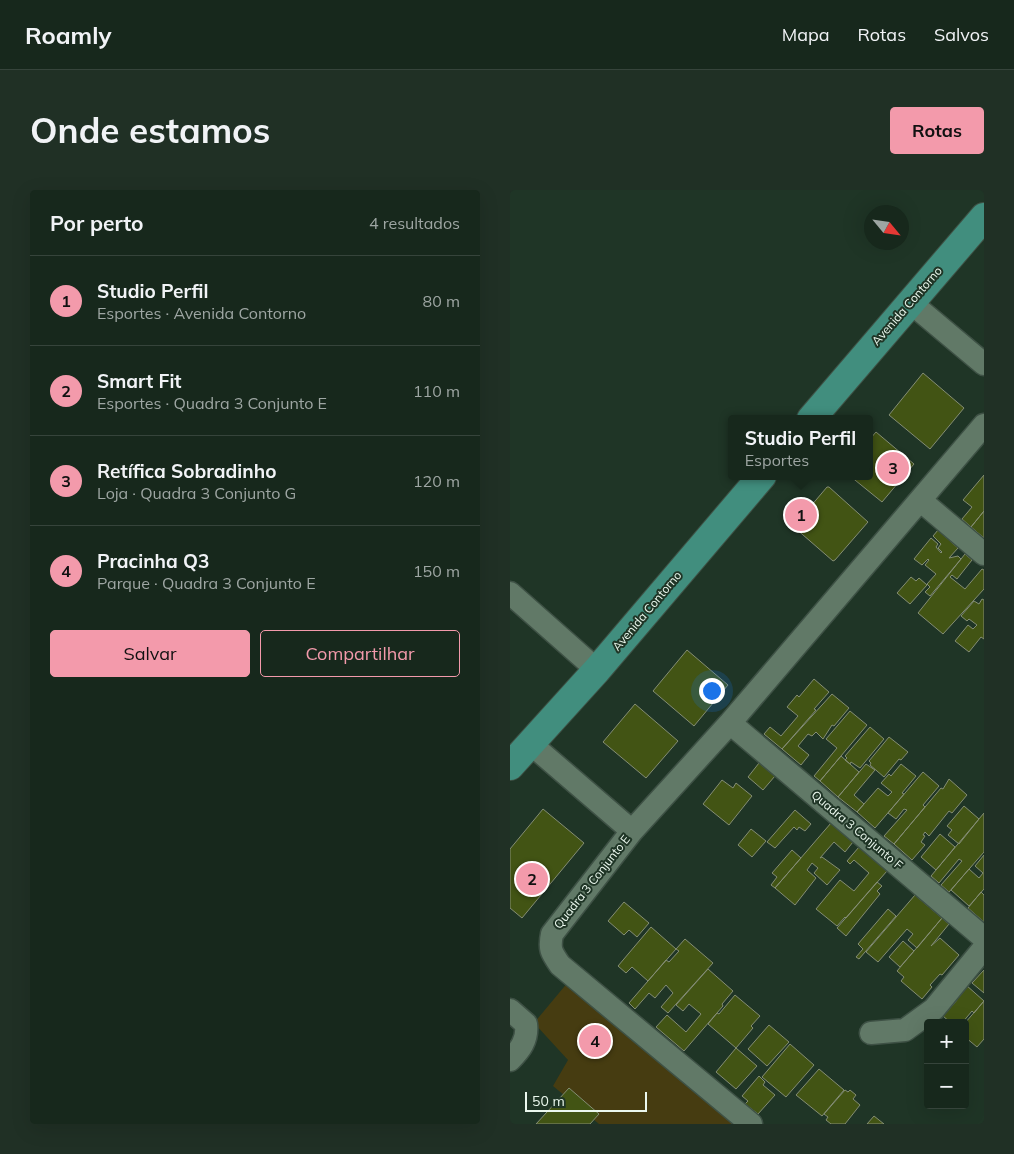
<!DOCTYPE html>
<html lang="pt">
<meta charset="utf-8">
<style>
:root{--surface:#17281c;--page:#203025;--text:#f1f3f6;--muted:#9ea6a3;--line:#36443b;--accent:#f39aab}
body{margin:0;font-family:Mulish,sans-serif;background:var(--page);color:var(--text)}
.controls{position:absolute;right:15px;bottom:15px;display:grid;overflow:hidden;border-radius:5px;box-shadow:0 5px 20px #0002}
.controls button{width:45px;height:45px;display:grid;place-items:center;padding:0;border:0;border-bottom:1px solid var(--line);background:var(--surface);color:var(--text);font:25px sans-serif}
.compass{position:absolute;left:354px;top:15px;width:45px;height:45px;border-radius:50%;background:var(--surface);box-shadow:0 5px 20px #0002;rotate:119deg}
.scale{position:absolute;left:15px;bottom:12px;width:122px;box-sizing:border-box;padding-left:5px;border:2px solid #ebf8ee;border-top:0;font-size:14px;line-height:18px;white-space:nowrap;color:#ebf8ee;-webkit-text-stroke:4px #1f3526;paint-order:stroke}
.you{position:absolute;left:201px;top:500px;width:18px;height:18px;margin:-12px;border:4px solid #fff;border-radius:50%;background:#1a73e8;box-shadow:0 0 0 8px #1a73e833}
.badge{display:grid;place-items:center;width:32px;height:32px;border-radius:50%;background:var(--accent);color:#111;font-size:16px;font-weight:700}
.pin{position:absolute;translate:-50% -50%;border:2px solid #fff;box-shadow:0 1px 5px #0006}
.popup{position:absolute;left:218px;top:225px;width:145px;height:65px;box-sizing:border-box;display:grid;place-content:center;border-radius:5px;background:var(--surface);filter:drop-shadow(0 1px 4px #0005);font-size:16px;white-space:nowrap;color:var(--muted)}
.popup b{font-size:19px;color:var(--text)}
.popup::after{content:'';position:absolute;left:50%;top:100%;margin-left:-10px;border:10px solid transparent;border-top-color:var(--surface)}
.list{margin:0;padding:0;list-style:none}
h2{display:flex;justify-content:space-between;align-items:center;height:65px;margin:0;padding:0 20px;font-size:21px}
h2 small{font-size:16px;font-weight:400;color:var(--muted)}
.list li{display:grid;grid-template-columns:32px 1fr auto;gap:15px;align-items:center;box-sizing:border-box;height:90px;padding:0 20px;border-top:1px solid var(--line)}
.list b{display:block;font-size:19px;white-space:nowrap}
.list p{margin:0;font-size:16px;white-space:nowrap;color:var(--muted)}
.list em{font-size:16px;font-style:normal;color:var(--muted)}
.actions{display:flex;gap:10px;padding:15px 20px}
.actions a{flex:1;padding:11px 0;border:1px solid var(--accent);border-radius:5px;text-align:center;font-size:18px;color:var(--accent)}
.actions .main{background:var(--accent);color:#111}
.map{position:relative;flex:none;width:474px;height:934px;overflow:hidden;border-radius:5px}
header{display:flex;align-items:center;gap:30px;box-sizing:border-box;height:70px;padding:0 25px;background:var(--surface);border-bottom:1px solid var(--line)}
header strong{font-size:24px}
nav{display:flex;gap:28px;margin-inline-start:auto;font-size:18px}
.intro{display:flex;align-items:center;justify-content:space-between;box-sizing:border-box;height:120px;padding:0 30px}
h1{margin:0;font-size:35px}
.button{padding:12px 22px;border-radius:5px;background:var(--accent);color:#111;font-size:18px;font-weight:700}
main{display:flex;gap:30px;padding:0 30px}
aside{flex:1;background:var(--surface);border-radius:5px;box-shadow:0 5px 20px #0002}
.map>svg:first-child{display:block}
.green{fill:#463c11}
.building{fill:#425414;stroke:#848d74}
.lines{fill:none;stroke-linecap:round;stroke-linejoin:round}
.minor-casing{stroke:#3e5145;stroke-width:25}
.major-casing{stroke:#3e5145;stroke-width:30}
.minor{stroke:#617967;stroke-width:22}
.major{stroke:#418e7e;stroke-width:28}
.labels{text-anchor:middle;stroke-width:4;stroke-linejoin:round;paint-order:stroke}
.street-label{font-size:12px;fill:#ebf8ee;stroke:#1f3526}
</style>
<header>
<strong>Roamly</strong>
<nav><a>Mapa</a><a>Rotas</a><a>Salvos</a></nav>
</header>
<div class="intro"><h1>Onde estamos</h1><a class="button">Rotas</a></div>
<main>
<aside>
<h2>Por perto<small>4 resultados</small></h2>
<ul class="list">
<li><span class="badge">1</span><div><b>Studio Perfil</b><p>Esportes · Avenida Contorno</p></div><em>80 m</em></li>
<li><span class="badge">2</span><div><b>Smart Fit</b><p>Esportes · Quadra 3 Conjunto E</p></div><em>110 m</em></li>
<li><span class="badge">3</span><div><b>Retífica Sobradinho</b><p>Loja · Quadra 3 Conjunto G</p></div><em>120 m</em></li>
<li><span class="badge">4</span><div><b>Pracinha Q3</b><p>Parque · Quadra 3 Conjunto E</p></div><em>150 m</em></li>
</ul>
<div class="actions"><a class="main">Salvar</a><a>Compartilhar</a></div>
</aside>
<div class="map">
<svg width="474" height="934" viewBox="0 0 474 934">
<rect width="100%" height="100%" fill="#1f3526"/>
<!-- green -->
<path class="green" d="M 59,791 L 227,934 L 89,934 L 43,896 L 58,870 L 24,833 Z"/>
<!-- building -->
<path class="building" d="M 413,183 L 454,218 L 420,259 L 379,225 Z
M 366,242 L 404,274 L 372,312 L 340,286 L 360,286 L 360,249 Z
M 474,285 L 474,321 L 461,337 L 452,329 L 462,317 L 453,310 Z
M 317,297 L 319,297 L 358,332 L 325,370 L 323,371 L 285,338 L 284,336 Z
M 474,321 L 474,348 L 461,337 Z
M 428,340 L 448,358 L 439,368 L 448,366 L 451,369 L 420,406 L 415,402 L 420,397 L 417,394 L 426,384 L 415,375 L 419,370 L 418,369 L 412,375 L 404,369 L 421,348 L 428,354 L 426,357 L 431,363 L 432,362 L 428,358 L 431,354 L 423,346 Z
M 455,364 L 462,370 L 447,389 L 442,385 L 440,387 L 455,399 L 472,379 L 474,380 L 474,399 L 433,444 L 408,423 Z
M 401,387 L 406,391 L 409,388 L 417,395 L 400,414 L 387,403 Z
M 472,409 L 474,410 L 474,449 L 471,447 L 459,462 L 445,451 L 458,435 L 463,439 L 467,435 L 459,429 L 457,431 L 451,426 L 464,411 L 469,414 Z
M 177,460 L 218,495 L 184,536 L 143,501 Z
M 304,489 L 319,502 L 304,519 L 306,520 L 272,559 L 254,544 L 260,537 L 271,546 L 288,526 L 277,517 L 287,505 L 289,507 Z
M 322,504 L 339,518 L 324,536 L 322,535 L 313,549 L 306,542 L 302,546 L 298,544 L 288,556 L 299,565 L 291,575 L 272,559 Z
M 125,514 L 168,551 L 136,588 L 93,552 Z
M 340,521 L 357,535 L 310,591 L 304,586 L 327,558 L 316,549 Z
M 360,537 L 374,549 L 350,578 L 341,572 L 340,574 L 335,570 L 337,568 L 335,566 Z
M 379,547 L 398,562 L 391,570 L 389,569 L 374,587 L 360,575 L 361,573 L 359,571 Z
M 331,566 L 349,582 L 328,607 L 310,591 Z
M 249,573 L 265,586 L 253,600 L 238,587 Z
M 356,574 L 365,580 L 344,605 L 354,614 L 347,622 L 328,607 Z
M 391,574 L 406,586 L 392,603 L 394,604 L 365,638 L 347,622 L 368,598 L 378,606 L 382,602 L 371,593 L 379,584 L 381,586 Z
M 413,582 L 429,596 L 413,615 L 415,617 L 384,654 L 374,646 L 397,620 L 394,619 L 386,629 L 378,623 Z
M 439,589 L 457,605 L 442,623 L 439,621 L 419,646 L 415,642 L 413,645 L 415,646 L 411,652 L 415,655 L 402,670 L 384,654 L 431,598 L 433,599 Z
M 212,590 L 223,598 L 226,593 L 242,606 L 219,635 L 193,614 Z
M 454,616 L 469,629 L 449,654 L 438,645 L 442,640 L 437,636 Z
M 33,619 L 74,653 L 12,728 L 0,718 L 0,659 Z
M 285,620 L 301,634 L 295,641 L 289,637 L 287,640 L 284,637 L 265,658 L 257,652 Z
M 474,623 L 474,662 L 439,702 L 431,695 L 452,671 L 449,669 L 429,693 L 421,686 Z
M 321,633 L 343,652 L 335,662 L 324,652 L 310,668 L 312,667 L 330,680 L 317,695 L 304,683 L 308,678 L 302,673 L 297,680 L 306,688 L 285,715 L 265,698 Z
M 241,639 L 256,651 L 242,667 L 228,655 Z
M 430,644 L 445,657 L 426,680 L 411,667 Z
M 349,657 L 377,681 L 336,728 L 335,727 L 327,736 L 306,719 L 330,690 L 344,701 L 359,683 L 344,670 L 340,674 L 337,671 Z
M 282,660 L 291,668 L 265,698 L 261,695 L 267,687 L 262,683 Z
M 474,665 L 474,699 L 459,716 L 441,700 L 459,679 L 469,688 L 473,683 L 465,676 Z
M 367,692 L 372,696 L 367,701 L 370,704 L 336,746 L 327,738 Z
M 471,702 L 474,705 L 474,732 L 458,718 Z
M 405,705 L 432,728 L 407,758 L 398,750 L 403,744 L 397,739 L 368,772 L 356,762 Z
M 114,712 L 139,733 L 127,747 L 119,740 L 114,745 L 98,731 Z
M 378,719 L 386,726 L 349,769 L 346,767 L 353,759 L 348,754 Z
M 432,728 L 439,734 L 421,756 L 430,748 L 449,765 L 432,785 L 430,784 L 420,795 L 422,797 L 412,809 L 391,791 L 394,787 L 387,781 Z
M 141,737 L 166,759 L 138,791 L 122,777 L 116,783 L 108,776 Z
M 175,749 L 203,773 L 158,823 L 151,817 L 163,803 L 156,795 L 145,808 L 139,803 L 125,819 L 119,813 L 156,770 L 159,772 L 169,761 L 166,759 Z
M 393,751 L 404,761 L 390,777 L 379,767 Z
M 198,779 L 223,801 L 212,814 L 213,816 L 174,861 L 146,837 L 157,825 L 176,842 L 191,824 L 179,814 L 173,821 L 166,815 Z
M 474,780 L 474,803 L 462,793 Z
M 456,795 L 474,811 L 464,823 L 462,821 L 452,833 L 441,833 L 433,826 L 447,810 L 445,808 Z
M 225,805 L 250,826 L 241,836 L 243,838 L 226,858 L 198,834 L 207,823 L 209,824 Z
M 474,811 L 474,849 L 467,857 L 455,847 L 455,833 Z
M 259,835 L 279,852 L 257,876 L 238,859 Z
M 280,854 L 304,875 L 276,907 L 252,887 Z
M 226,858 L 247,876 L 226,899 L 206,882 Z
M 309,879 L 334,900 L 312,926 L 286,905 Z
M 249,886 L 255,892 L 253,895 L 265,905 L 248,924 L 235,914 L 238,911 L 232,906 Z
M 59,898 L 89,924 L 80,934 L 26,934 Z
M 335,900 L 338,902 L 340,900 L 346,905 L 343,909 L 350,915 L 335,934 L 321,934 L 316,930 L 318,927 L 314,924 Z
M 364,926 L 374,934 L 357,934 Z"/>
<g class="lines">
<defs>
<path id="minor" d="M 400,112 L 474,174
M 410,310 L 474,364
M 0,403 L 87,480
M 220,533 L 474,748
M 21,554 L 122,641 L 42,744 C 39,759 41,762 50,775 L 241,934
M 122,641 L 220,533 L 474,235
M 0,820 L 16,834 C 18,850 10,860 0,870
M 361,843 L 395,840 L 424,819 L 474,758"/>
<path id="major" d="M 301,229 L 474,27
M 0,576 L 87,480 L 252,286"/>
</defs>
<!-- minor casing -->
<use href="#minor" class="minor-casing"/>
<!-- major casing -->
<use href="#major" class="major-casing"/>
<!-- minor -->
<use href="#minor" class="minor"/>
<!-- major -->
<use href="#major" class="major"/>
</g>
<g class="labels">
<!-- street labels -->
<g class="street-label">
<text transform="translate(397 116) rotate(-49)" y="4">Avenida Contorno</text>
<text transform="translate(137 421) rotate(-50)" y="4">Avenida Contorno</text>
<text transform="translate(347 640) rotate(40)" y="4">Quadra 3 Conjunto F</text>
<text transform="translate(82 692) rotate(-52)" y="4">Quadra 3 Conjunto E</text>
</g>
</g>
</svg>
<div class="controls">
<button>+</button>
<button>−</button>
</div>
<svg class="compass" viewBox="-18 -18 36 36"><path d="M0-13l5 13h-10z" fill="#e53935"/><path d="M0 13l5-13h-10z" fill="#9ea6a3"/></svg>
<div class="scale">50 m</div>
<div class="you"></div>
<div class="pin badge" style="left:291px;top:325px">1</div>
<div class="popup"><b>Studio Perfil</b>Esportes</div>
<div class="pin badge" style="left:22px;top:689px">2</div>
<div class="pin badge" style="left:383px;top:278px">3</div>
<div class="pin badge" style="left:85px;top:851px">4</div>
</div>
</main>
